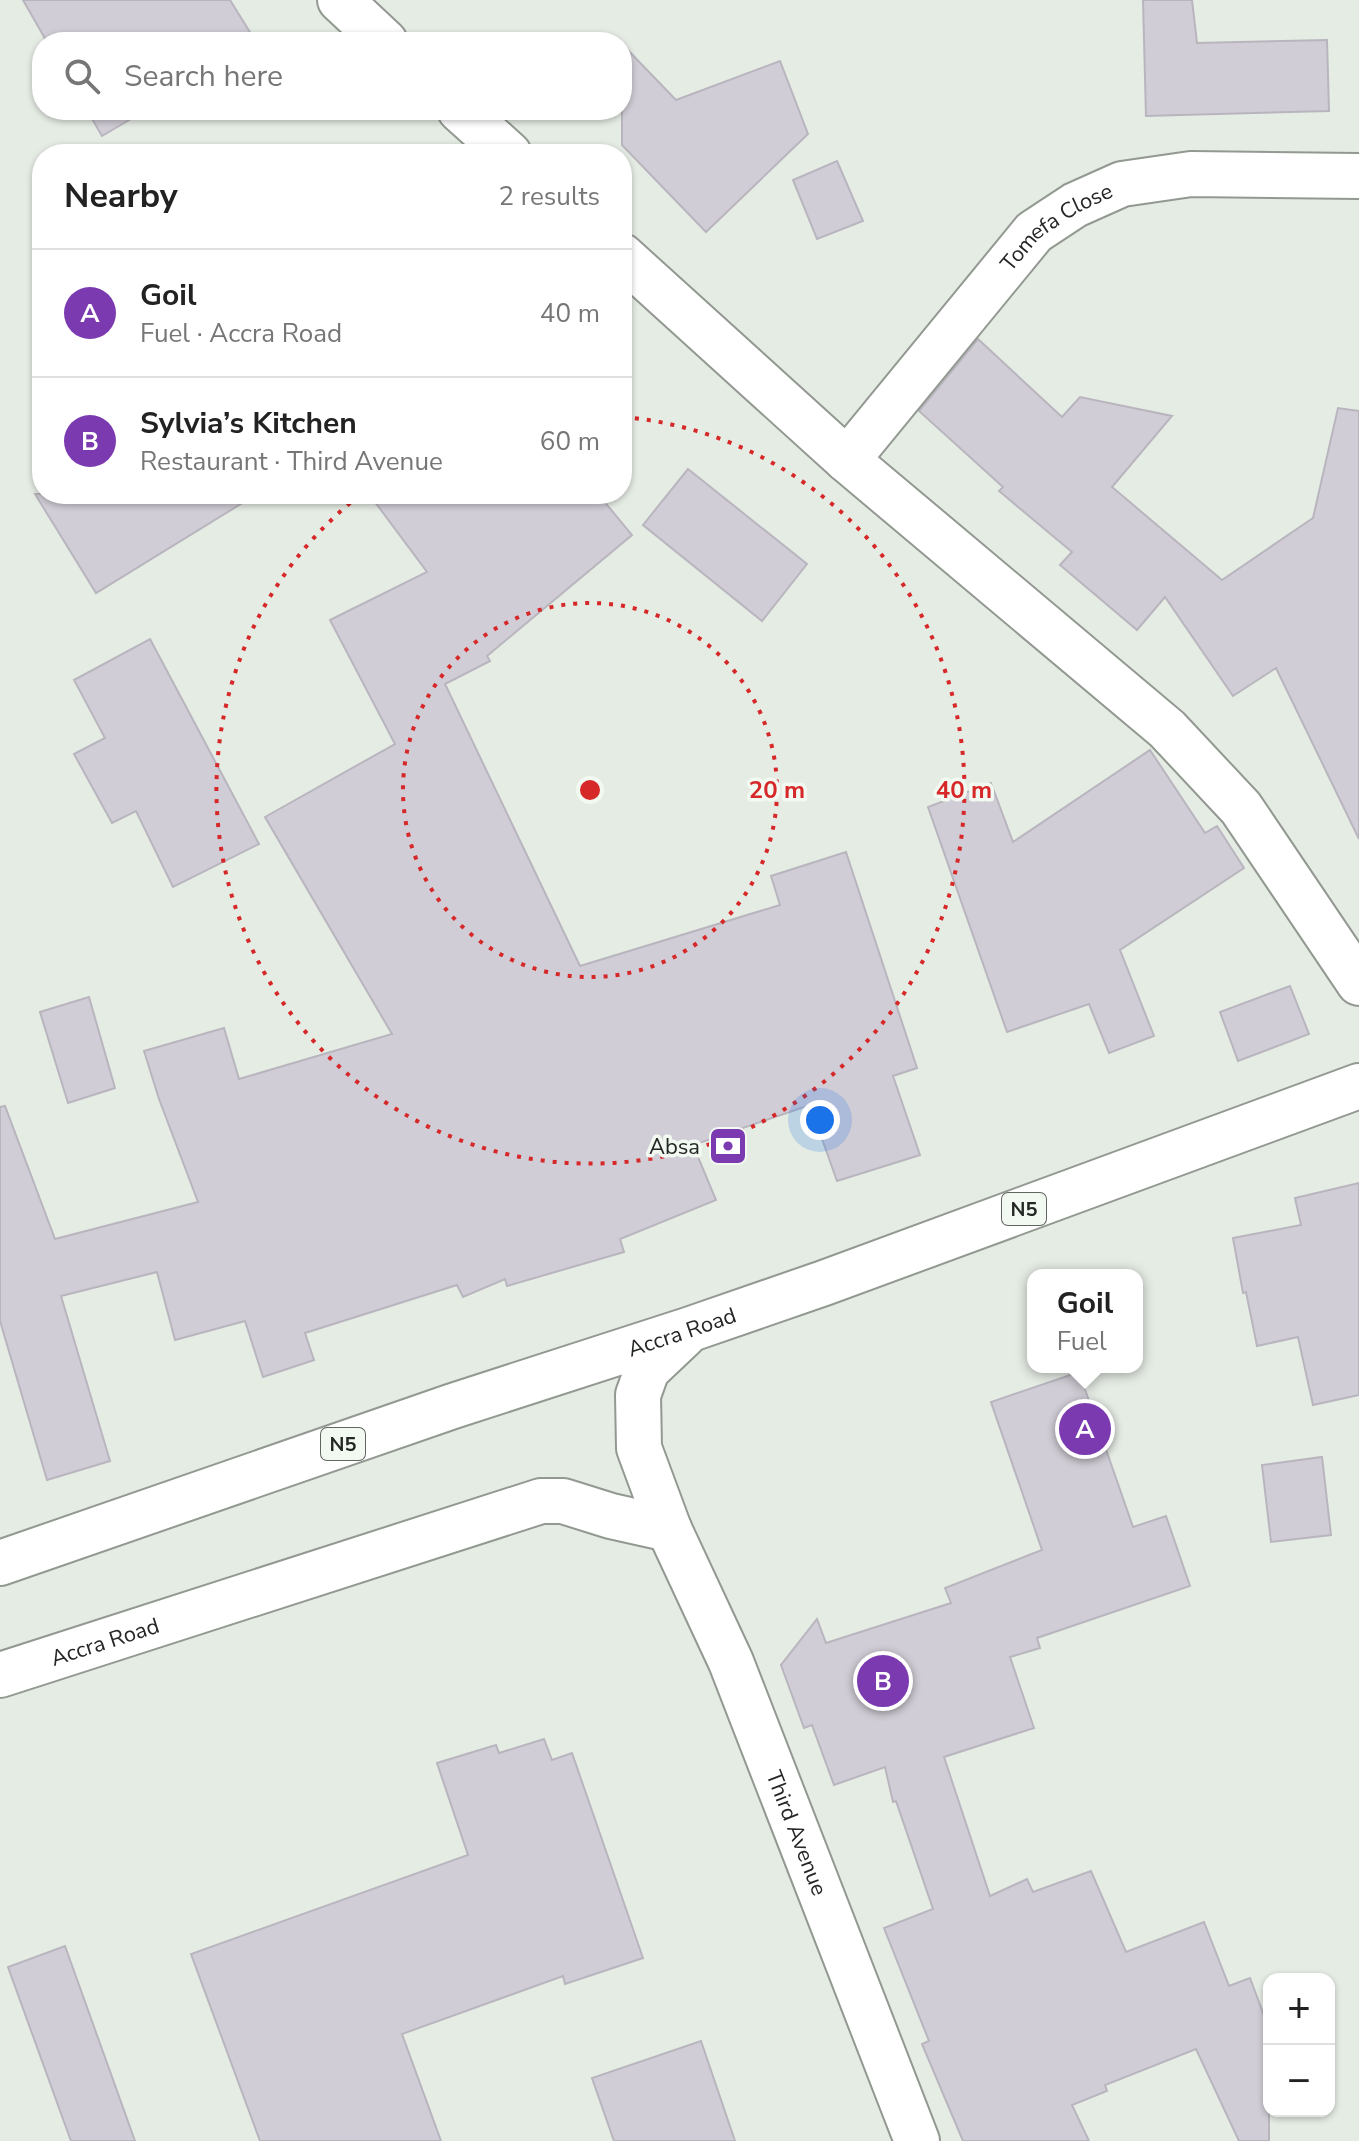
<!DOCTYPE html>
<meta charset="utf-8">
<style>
:root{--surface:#fff;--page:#f6f6f6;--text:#222;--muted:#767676;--line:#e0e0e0;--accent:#7b3aaf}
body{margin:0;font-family:"Nunito Sans",sans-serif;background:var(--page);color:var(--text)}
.controls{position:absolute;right:24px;bottom:24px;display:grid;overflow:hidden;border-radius:16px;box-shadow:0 2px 6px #0004}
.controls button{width:72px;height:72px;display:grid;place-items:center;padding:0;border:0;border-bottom:2px solid var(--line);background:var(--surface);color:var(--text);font:40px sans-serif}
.you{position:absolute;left:820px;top:1120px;width:28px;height:28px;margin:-20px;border:6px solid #fff;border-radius:50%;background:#1a73e8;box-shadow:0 0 0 12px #1a73e833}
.badge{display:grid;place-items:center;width:52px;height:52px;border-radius:50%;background:var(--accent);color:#fff;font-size:26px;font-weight:700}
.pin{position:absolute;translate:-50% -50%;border:4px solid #fff;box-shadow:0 2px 8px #0006}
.popup{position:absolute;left:1027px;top:1269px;width:116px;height:104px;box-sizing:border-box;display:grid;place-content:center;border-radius:16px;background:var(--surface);filter:drop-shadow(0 2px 6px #0005);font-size:26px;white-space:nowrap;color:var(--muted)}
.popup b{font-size:30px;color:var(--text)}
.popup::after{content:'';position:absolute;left:50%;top:100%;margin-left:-16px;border:16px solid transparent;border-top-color:var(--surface)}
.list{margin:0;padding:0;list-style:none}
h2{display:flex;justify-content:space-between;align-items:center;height:104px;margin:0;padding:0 32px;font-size:34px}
h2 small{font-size:26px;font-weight:400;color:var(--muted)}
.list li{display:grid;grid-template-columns:52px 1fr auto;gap:24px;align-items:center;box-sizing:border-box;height:128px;padding:0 32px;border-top:2px solid var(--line)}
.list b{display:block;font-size:30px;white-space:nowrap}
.list p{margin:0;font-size:26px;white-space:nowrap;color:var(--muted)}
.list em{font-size:26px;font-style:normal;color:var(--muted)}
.icon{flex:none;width:44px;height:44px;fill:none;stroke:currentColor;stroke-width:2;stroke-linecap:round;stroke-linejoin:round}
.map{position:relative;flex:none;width:1359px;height:2141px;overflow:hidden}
.search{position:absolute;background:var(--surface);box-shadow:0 2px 6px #0004;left:32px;top:32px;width:600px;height:88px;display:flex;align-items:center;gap:20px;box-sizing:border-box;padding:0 28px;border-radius:32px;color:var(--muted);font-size:30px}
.panel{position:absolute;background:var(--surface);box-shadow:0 2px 6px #0004;left:32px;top:144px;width:600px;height:360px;border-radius:32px}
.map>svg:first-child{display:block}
.building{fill:#d1cdd6;stroke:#b9b5be;stroke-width:2}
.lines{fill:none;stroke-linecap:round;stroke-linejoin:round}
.minor-casing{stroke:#929991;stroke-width:48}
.primary-casing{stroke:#929991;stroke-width:48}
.minor{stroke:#fff;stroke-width:44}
.primary{stroke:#fff;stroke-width:44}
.ring{fill:none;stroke:#d62828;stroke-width:4;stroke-dasharray:4 8}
.labels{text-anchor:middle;stroke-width:7;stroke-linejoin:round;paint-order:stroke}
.shield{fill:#f2f9f1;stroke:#626662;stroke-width:2}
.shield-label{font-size:20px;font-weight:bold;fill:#242724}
.street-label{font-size:22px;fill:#242724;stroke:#f2f9f1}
.poi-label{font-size:22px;fill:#242724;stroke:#f2f9f1;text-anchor:end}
.centre{fill:#d62828;stroke:#f2f9f1;stroke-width:4}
.ring-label{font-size:24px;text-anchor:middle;font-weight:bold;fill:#d62828;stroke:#f2f9f1;stroke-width:7;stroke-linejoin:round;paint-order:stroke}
</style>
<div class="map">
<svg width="1359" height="2141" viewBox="0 0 1359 2141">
<rect width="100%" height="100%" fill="#e5ece4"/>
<!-- building -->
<path class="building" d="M 23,0 L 230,0 L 256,42 L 47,42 Z
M 1143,0 L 1192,0 L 1197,43 L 1327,40 L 1329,111 L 1146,116 Z
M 622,44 L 676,100 L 780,61 L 808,134 L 706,232 L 622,145 Z
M 87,110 L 146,110 L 102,136 Z
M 837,161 L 863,221 L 817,239 L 793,180 Z
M 978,339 L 1062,417 L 1080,397 L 1172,416 L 1112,487 L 1222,580 L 1313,518 L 1338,408 L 1359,411 L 1359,839 L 1276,668 L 1233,696 L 1165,597 L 1137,630 L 1060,565 L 1072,552 L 999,491 L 1003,487 L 919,411 Z
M 688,469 L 807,564 L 762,621 L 643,525 Z
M 35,494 L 257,494 L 96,593 Z
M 369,494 L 598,494 L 632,535 L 487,656 L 490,661 L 445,684 L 580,966 L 780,905 L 771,876 L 846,852 L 917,1068 L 893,1076 L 920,1155 L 837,1181 L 810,1105 L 693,1145 L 716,1200 L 620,1239 L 624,1252 L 507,1286 L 505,1279 L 463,1297 L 457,1285 L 305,1333 L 314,1360 L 263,1377 L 245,1321 L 175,1340 L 157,1272 L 61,1296 L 110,1461 L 47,1480 L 0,1321 L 0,1107 L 5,1106 L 55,1239 L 198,1202 L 159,1099 L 144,1051 L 224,1028 L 239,1079 L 392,1034 L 265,817 L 395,744 L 330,620 L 427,572 Z
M 150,639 L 259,844 L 173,887 L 136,811 L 112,823 L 74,754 L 105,738 L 74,680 Z
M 1150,750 L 1205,833 L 1217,826 L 1244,868 L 1120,950 L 1154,1036 L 1109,1053 L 1089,1004 L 1007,1032 L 928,807 L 991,783 L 1013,842 Z
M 1290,986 L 1309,1034 L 1238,1061 L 1220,1012 Z
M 89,997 L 115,1088 L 68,1103 L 40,1012 Z
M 1359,1183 L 1359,1395 L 1313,1405 L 1298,1337 L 1257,1346 L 1246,1292 L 1243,1293 L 1233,1238 L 1301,1225 L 1295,1198 Z
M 1079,1372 L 1133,1527 L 1166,1516 L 1190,1586 L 1037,1638 L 1040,1648 L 1010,1657 L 1034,1728 L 944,1757 L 990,1896 L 1027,1879 L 1033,1892 L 1091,1871 L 1126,1952 L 1204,1922 L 1229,1986 L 1250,1978 L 1269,2029 L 1269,2141 L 1239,2141 L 1196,2049 L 1105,2085 L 1107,2091 L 1072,2105 L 1089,2141 L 963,2141 L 922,2044 L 929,2041 L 884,1928 L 933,1909 L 896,1801 L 893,1802 L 885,1767 L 834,1785 L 812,1725 L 804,1728 L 781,1665 L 817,1619 L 826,1643 L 951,1603 L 945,1588 L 1042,1550 L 991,1402 Z
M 1322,1457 L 1331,1535 L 1271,1542 L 1262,1465 Z
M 544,1739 L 552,1760 L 572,1753 L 643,1958 L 565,1984 L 563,1976 L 402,2034 L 441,2141 L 260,2141 L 191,1954 L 468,1855 L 437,1763 L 496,1745 L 499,1753 Z
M 65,1946 L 135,2141 L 71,2141 L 8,1967 Z
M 701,2041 L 735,2141 L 614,2141 L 592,2078 Z"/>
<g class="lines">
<defs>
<g id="minor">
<path d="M 340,0 L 385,42"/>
<path d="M 460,110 L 509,154"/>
<path d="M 622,256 L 847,460 L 1167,729 L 1241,808 L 1359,983"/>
<path id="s1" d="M 847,460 L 1034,232 L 1075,205 L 1122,184 L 1191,174 L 1359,176"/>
<path id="s2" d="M 669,1529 L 731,1662 L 917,2141"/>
</g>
<g id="primary">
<path d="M 669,1529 L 639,1448 L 638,1395 L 647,1370 L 684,1335"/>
<path id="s3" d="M 0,1563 L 453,1406 L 688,1330 L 824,1283 L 1359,1086"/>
<path id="s4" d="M 0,1675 L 541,1501 L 563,1501 L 611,1516 L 669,1529"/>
</g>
</defs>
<!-- minor casing -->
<use href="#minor" class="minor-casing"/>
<!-- primary casing -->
<use href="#primary" class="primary-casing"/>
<!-- minor -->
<use href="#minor" class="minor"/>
<!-- primary -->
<use href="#primary" class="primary"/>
</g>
<!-- distance rings -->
<g class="ring">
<circle cx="590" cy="790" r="187"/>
<path d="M623 417A374 374 0 1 1 360 495"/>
</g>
<!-- icons -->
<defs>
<symbol id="bank-square" viewBox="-11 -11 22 22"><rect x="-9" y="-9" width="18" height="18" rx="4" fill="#7b3aaf" stroke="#f2f9f1"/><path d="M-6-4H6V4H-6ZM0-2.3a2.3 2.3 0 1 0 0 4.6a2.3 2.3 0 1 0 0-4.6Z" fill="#fff"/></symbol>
</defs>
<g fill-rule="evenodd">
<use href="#bank-square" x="706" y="1124" width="44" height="44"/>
</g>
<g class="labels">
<!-- shield labels -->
<g class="shield">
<rect x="1002" y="1193" width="44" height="32" rx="6"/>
<rect x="321" y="1428" width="44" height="32" rx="6"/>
</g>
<g class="shield-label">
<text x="1024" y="1216">N5</text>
<text x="343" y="1451">N5</text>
</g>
<!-- street labels -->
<g class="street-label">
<text dy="8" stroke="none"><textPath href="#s1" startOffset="316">Tomefa Close</textPath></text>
<text dy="8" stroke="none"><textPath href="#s3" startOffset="720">Accra Road</textPath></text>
<text dy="8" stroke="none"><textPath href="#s4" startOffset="110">Accra Road</textPath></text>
<text dy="8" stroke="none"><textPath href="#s2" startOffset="330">Third Avenue</textPath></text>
</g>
<!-- poi labels -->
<g class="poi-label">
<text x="700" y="1154">Absa</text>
</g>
</g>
<circle cx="590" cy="790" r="12" class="centre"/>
<g class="ring-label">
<text x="777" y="798">20 m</text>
<text x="964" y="798">40 m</text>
</g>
</svg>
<div class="controls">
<button>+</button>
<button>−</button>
</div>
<div class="you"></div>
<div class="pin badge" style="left:1085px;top:1429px">A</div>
<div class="popup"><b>Goil</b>Fuel</div>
<div class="pin badge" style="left:883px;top:1681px">B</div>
<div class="search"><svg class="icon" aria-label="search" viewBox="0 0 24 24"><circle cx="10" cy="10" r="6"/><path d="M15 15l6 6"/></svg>Search here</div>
<section class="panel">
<h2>Nearby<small>2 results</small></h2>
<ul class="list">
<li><span class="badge">A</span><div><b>Goil</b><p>Fuel · Accra Road</p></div><em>40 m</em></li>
<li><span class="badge">B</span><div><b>Sylvia’s Kitchen</b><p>Restaurant · Third Avenue</p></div><em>60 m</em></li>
</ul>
</section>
</div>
